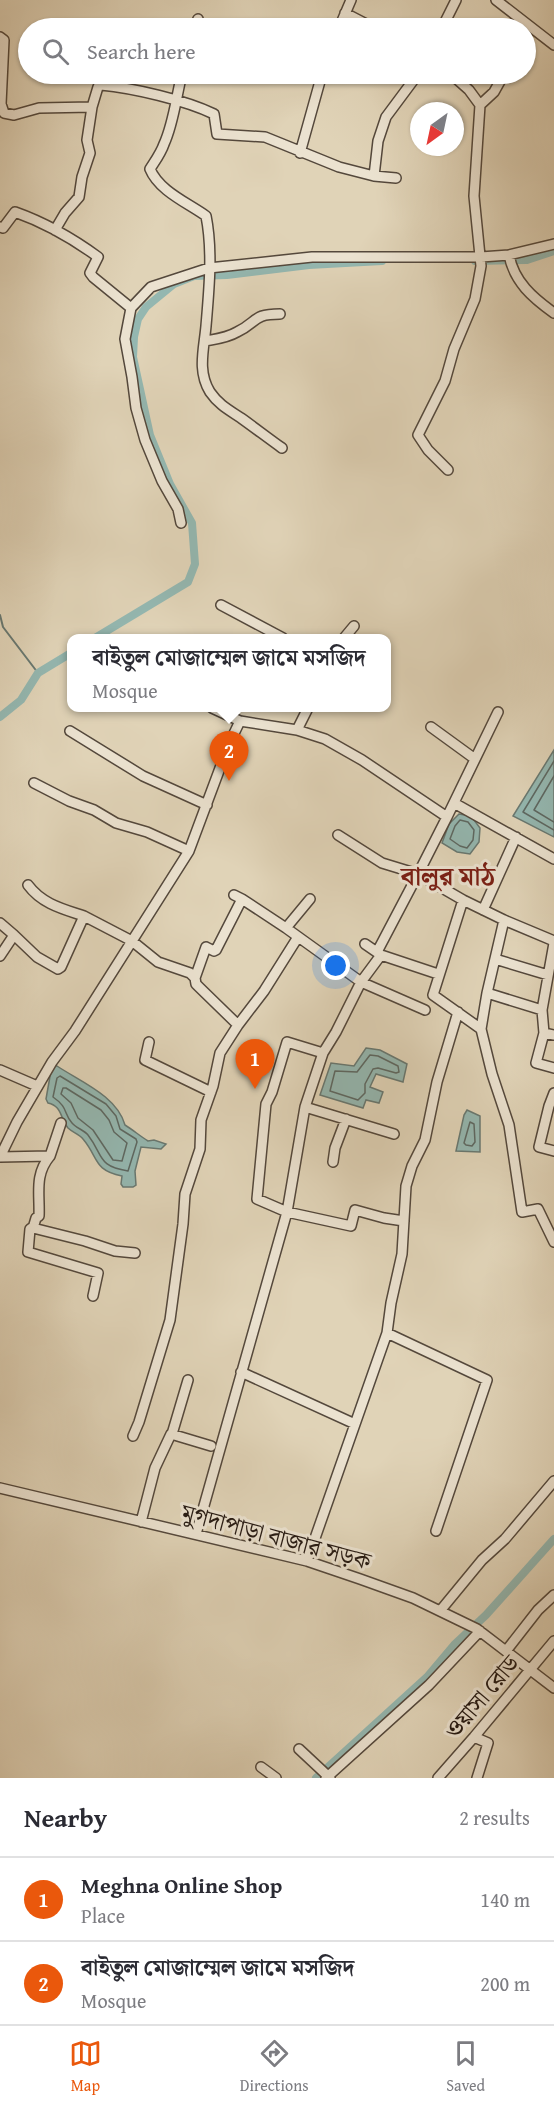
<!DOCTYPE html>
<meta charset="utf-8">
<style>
:root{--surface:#fff;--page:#f2f2f3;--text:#2b2b33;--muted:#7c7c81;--line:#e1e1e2;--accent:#ea580c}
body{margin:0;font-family:"Gentium Book Plus","Noto Serif Bengali",serif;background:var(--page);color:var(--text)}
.compass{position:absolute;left:410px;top:102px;width:54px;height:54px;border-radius:50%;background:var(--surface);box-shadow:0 2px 4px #0004;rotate:213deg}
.you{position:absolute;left:336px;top:966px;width:21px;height:21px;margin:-15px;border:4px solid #fff;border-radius:50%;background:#1a73e8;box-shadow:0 0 0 9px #1a73e833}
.badge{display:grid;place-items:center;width:39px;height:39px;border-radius:50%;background:var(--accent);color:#fff;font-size:20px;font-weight:700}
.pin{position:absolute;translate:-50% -50px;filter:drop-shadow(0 2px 3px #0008)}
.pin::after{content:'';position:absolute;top:32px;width:21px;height:18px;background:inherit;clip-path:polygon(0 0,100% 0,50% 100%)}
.popup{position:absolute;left:67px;top:634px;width:324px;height:78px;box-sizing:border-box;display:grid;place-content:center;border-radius:12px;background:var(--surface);filter:drop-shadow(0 2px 4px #0005);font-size:20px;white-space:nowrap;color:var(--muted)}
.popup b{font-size:22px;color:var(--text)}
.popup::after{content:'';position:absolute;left:50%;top:100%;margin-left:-12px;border:12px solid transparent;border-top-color:var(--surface)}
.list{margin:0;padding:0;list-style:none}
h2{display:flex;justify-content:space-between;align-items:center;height:78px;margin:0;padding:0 24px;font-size:26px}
h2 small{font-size:20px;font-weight:400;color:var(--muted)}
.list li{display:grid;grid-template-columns:39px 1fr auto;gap:18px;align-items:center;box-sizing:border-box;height:84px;padding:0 24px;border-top:2px solid var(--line)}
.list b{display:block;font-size:22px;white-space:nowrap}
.list p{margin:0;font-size:20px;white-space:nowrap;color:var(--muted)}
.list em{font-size:20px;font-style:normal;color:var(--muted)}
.icon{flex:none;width:33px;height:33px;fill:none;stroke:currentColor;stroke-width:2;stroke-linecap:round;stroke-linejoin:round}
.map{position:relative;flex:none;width:554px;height:1778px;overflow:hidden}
.search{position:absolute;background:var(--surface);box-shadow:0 2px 4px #0004;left:18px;right:18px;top:18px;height:66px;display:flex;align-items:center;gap:15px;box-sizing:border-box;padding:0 21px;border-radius:33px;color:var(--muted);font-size:22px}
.sheet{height:246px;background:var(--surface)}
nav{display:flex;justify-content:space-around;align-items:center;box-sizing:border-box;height:84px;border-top:2px solid var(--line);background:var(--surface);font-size:16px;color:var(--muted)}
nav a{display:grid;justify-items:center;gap:3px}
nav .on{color:var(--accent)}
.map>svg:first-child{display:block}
.water{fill:#94b7b0;stroke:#687871;stroke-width:1.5}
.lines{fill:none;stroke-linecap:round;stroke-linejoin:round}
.shore{stroke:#5d6862;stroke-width:1.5}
.stream{stroke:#687871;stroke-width:2}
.canal{stroke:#94b7b0;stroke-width:8}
.minor-casing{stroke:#54483c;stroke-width:12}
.minor{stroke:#ebe2d0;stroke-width:9}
.labels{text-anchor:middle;stroke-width:6;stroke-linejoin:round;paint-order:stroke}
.street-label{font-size:24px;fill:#261a13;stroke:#ebe2d0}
.neighbourhood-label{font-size:26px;font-weight:bold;fill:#7a1f14;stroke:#ebe2d0}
</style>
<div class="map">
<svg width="554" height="1778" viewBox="0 0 554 1778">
<rect width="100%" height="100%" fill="#e0d3b7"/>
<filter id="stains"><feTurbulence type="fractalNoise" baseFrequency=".00333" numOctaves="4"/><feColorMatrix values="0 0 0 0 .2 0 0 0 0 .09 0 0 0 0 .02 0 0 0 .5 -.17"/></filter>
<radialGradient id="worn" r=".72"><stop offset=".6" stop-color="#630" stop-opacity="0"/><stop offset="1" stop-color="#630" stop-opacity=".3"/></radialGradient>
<!-- water -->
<path class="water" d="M 554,750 L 554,837 L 513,816 Z
M 459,814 L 471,816 L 480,828 L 479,842 L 470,854 L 457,852 L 442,843 L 449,824 Z
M 366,1048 L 380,1050 L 407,1064 L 403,1082 L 376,1074 L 370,1087 L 383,1092 L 379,1103 L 366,1100 L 363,1108 L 320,1095 L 331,1063 L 354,1066 Z
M 52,1065 L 57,1066 C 81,1082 117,1096 125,1125 C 133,1130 140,1136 148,1141 L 154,1140 L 166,1144 L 161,1149 L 141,1147 L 135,1171 L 136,1185 L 133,1187 L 123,1187 L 121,1184 L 122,1176 C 93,1170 99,1158 83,1139 C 79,1134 72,1132 68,1128 C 60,1118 62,1106 48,1103 L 46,1099 Z
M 467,1110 L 480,1116 L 480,1152 L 456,1151 L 464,1115 Z"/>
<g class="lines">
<!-- shore -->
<path class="shore" d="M 554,761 L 523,812 L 554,830
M 554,776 L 534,810 L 554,822
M 460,820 L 468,822 L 474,830 L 473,840 L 467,848 L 460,846 L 450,839 L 455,826 Z
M 370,1055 L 378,1056 L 398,1066 L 399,1072 L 396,1073 L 378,1068 L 373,1069 L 365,1084 L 365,1093 L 358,1100 L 330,1091 L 335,1071 L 357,1072 Z
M 60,1076 L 106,1104 L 116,1116 L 120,1129 L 136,1139 L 137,1142 L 128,1171 C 97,1166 104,1156 88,1135 C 84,1130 76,1128 72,1123 C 63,1113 69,1108 53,1097 L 57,1078 Z
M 63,1088 L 66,1088 L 101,1110 L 109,1120 L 114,1132 L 127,1143 L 122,1161 L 113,1160 L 93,1130 L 78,1118 L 71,1103 L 61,1094 Z
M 470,1122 L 474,1124 L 475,1142 L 472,1146 L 466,1145 L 464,1143 Z"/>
<!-- stream -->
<path class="stream" d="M 0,615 L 3,627 L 38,673"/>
<!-- canal -->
<path class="canal" d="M 475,261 L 527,260 L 554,251
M 95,638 L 188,582 L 195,564 L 192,523 L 170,484 L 150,435 L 133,357 L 134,337 L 138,319 L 146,307 L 174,284 L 194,276 L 227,275 L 309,265 L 382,261
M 0,717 L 21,700 L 38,673 L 71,653
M 316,1778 L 427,1677 L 454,1645 L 486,1615 L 554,1539"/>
<defs>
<path id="minor" d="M 496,0 L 554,45
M 345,13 L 374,28
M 195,28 L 198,19
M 339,28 L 351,0
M 442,28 L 456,0
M 0,37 L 4,40 L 1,104 L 4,113 L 14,115 L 39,108 L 92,107
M 182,74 C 176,97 174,122 164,144 C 161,153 155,161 150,169 C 159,191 188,203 206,216 C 213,251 209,290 206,326 C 204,349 197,371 210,392 C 219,405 229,410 241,418 C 255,428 268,438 282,448
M 480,105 L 494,92 L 504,74
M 300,153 L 322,74
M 374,176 L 378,141 L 386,117 L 418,74
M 0,227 L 3,228 L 15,212 C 46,223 72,238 98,257 L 90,273 L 93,277 L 131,308
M 55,230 L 65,213 L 79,197 L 82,177 L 90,153 L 87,140 L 92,107 L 98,87 L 101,85 C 133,88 185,100 214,114 L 217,134 L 265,137 L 339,167 L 374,176 L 396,178
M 509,255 C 514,282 533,298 554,313
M 205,341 C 216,339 227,338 237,332 C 258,322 252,314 280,314
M 448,470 L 428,450 L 418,435 L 445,381 L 454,349 L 475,299 L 481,266 L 474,196 L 480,105 L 469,90 L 451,74
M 181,523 L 178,509 L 162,481 L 145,440 L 136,408 L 132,377 L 125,339 L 131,308 L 151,287 L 209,268 L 312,257 L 481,257 L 509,255 L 554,244
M 221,605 L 283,638
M 344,638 L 354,626
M 212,708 L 240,721
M 431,727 L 475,759
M 297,730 L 308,708
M 70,731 L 143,776 L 207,805
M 34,783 L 69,801 L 94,810 L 116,823 L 147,832 L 189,851
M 454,803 L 554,859
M 447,817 L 498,712
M 338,835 L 382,863 L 418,874 L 377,952
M 28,885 C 42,904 63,909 84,916
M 234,895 L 242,899 L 286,928 L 361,982 L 425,1010
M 463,900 L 504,920 L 554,941
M 483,910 L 516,837
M 0,923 L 14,935
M 286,928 L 310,899
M 365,944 L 381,955 L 438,974
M 0,956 L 14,935 L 37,957 L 58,969 L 61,967 L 84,916 L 132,941 L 158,962 L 190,973 L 195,978 L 206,947 L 214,951 L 216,950 L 242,899
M 495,959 L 548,975
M 487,993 L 504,920
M 542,1010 L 554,943
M 238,1025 L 264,991 L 298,937
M 481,1029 L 487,993 L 542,1010 L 544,1033 L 554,1035
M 544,1033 L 536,1063 L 554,1068
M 149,1042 L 145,1060 L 211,1092
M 323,1053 L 287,1042 L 272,1092 L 266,1104 L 257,1199 L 287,1212 L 351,1226 L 355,1210 L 384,1218 L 404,1221
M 0,1070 L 37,1086
M 554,1093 L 549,1106 L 539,1147 L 554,1151
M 305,1107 L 394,1134
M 61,1123 L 50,1156 L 0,1157 L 17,1122 L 52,1062 L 75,1031 L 189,851 L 229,744 L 240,721 L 297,730 L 325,739 L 362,760 L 447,817 L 418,874 L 463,900 L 433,995 L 481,1029 L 492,1074 L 509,1125 L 522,1212 L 538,1209 L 554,1242
M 50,1156 C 34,1175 40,1194 39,1216 L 36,1218 L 33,1228 L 85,1241 L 115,1251 L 135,1253
M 333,1162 L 335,1148 L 346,1119
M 33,1227 L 30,1229 L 28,1252 L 98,1273 L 93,1296
M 387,1333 L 487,1380 L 436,1531
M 241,1372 L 355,1424
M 172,1434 L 188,1380
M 133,1436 L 139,1422 L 170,1320 L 183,1224 L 185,1194 L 200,1149 L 201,1120 L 213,1086 L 220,1053 L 238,1025 L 200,988 L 196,984 L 195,978
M 0,1488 L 307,1561 L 360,1579 L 413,1598 L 477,1629 L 554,1688
M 141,1522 L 155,1468 L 171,1434 L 211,1446
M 196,1534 L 287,1212 L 305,1107 L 323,1053 L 336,1032 L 361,982 L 381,955
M 307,1561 L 387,1333 L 391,1303 L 402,1254 L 406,1186 L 412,1166 L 425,1140 L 437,1082 L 458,1012
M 440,1611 L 482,1560 L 505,1539 L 554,1481
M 506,1651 L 538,1610 L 554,1595
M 474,1737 L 488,1743 L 477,1778
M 299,1749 L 330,1778
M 261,1767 L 276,1778
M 326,1778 L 429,1685 L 480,1631
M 438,1778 L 474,1737 L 554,1641"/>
</defs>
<!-- minor casing -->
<use href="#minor" class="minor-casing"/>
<!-- minor -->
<use href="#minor" class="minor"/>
</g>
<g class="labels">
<!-- street labels -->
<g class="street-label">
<text transform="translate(276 1537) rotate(15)" y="8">মুগদাপাড়া বাজার সড়ক</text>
<text transform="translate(482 1697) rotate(-50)" y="8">ওয়াসা রোড</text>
</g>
<!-- neighbourhood labels -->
<g class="neighbourhood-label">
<text x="448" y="885">বালুর মাঠ</text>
</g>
</g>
<rect width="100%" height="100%" filter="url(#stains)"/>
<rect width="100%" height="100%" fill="url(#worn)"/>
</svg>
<svg class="compass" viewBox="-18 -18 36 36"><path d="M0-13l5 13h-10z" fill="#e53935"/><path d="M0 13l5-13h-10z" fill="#7c7c81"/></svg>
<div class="you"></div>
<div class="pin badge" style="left:255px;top:1089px">1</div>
<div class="pin badge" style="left:229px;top:781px">2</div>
<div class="popup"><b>বাইতুল মোজাম্মেল জামে মসজিদ</b>Mosque</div>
<div class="search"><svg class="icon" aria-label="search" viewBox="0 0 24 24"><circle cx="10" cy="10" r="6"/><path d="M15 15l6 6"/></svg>Search here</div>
</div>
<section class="sheet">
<h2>Nearby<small>2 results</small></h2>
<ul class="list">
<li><span class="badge">1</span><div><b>Meghna Online Shop</b><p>Place</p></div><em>140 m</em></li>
<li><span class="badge">2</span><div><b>বাইতুল মোজাম্মেল জামে মসজিদ</b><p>Mosque</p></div><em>200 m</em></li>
</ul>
</section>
<nav>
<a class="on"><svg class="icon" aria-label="map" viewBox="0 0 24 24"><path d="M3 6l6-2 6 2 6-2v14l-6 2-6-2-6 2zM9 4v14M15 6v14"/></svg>Map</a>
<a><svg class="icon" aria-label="directions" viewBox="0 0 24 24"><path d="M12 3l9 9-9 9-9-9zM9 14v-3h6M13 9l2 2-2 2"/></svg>Directions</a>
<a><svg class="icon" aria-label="saved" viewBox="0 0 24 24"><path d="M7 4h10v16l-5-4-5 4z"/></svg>Saved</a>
</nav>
